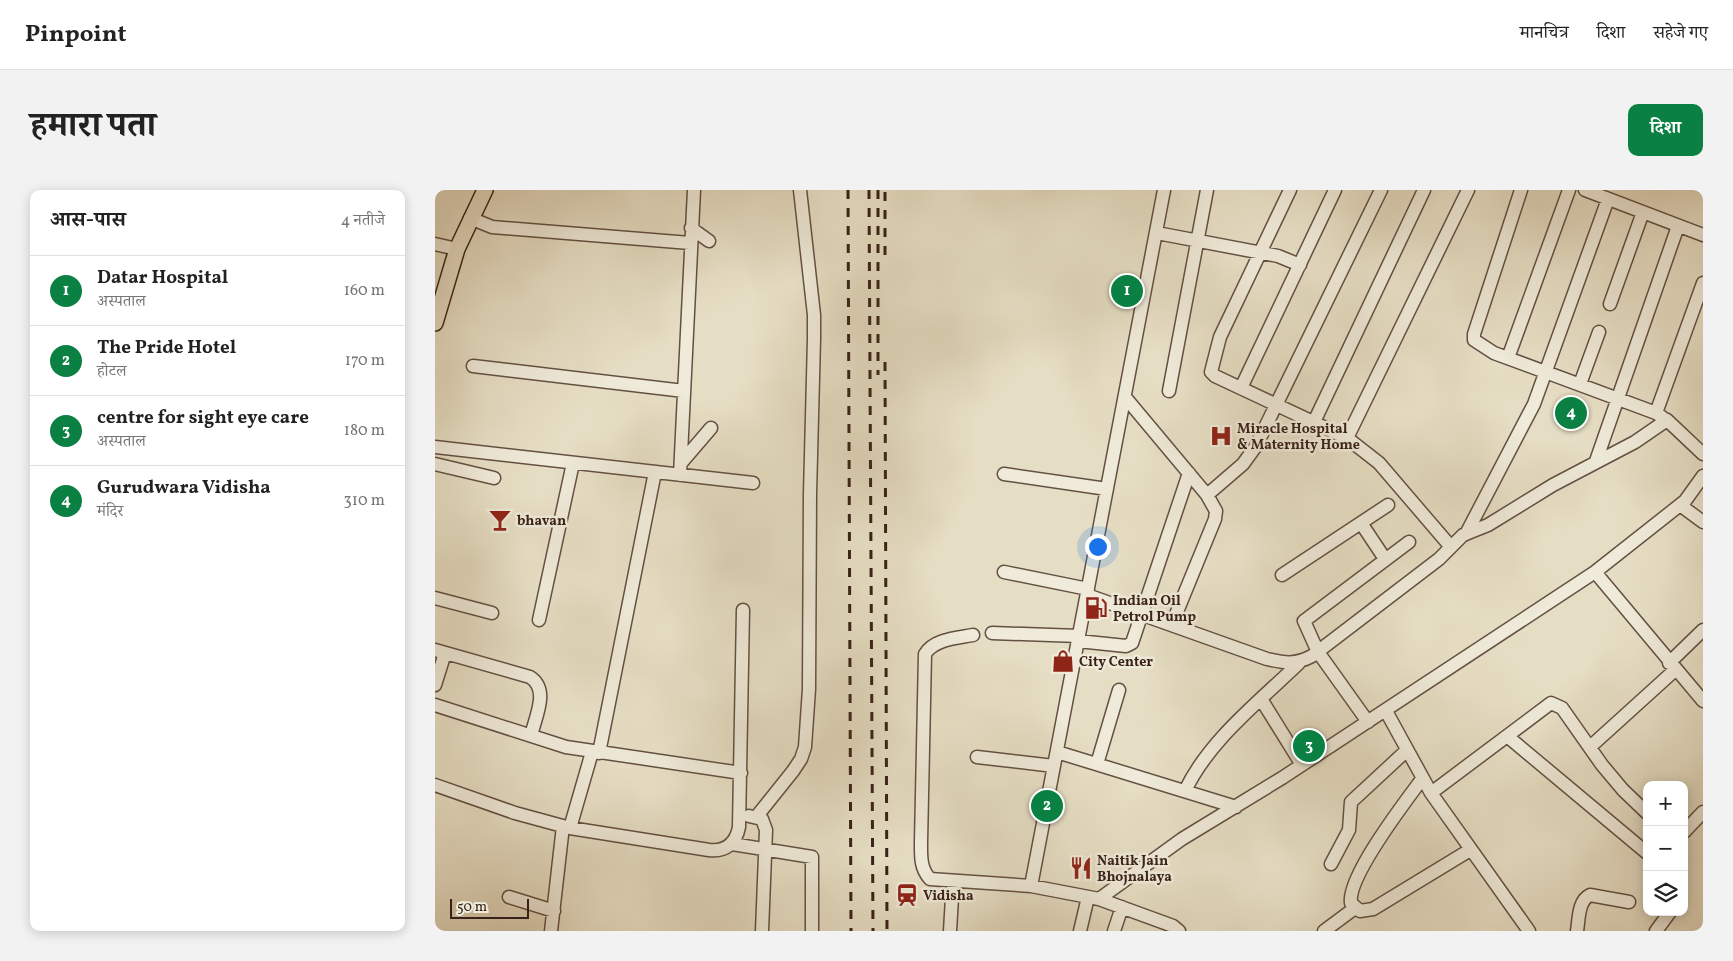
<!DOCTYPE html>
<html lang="hi">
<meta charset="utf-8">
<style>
:root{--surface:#fff;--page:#f2f2f2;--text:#222;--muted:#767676;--line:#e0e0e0;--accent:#0b8043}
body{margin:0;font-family:Vollkorn,"Noto Serif Devanagari",serif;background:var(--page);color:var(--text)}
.controls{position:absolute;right:15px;bottom:15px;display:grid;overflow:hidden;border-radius:10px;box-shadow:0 2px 12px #0003}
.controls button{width:45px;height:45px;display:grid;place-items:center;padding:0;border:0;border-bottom:1px solid var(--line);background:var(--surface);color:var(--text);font:25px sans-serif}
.scale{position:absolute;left:15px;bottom:12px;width:79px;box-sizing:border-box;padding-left:5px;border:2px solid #382118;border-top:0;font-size:14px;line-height:18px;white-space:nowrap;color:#382118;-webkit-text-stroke:4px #efead9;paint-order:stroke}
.you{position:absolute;left:662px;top:356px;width:18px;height:18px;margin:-12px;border:4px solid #fff;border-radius:50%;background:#1a73e8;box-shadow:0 0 0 8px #1a73e833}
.badge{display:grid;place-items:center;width:32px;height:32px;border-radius:50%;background:var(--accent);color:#fff;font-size:16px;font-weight:700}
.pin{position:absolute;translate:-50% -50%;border:2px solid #fff;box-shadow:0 1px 5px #0006}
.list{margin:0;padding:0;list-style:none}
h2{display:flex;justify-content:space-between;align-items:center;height:65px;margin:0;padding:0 20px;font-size:21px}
h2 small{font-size:16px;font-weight:400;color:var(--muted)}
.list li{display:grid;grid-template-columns:32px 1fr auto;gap:15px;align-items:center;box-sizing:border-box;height:70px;padding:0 20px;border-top:1px solid var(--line)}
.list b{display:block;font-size:19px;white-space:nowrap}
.list p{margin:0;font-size:16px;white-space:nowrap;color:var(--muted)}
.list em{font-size:16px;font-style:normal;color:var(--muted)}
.icon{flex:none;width:28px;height:28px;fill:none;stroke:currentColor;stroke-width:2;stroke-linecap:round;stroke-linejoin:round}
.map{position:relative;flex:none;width:1268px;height:741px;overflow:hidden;border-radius:10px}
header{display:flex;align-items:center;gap:30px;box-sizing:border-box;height:70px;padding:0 25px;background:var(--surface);border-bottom:1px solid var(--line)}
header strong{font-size:24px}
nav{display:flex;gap:28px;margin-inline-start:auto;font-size:18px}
.intro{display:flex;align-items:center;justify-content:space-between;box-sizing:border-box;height:120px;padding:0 30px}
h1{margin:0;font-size:35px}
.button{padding:12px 22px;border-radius:10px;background:var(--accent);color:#fff;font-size:18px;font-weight:700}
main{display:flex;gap:30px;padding:0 30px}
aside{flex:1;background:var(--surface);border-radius:10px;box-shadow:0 2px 12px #0003}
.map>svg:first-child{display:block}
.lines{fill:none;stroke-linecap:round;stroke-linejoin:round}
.minor-casing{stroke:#645043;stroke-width:15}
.major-casing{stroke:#382118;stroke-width:18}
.minor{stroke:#efead9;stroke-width:12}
.major{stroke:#e6dec4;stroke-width:15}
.rail{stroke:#382118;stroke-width:3;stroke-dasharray:9 9;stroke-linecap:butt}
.labels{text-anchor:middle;stroke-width:5;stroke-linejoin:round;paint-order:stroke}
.poi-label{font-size:14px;font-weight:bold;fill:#382118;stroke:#efead9;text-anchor:start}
</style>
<header>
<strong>Pinpoint</strong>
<nav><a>मानचित्र</a><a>दिशा</a><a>सहेजे गए</a></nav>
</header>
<div class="intro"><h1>हमारा पता</h1><a class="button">दिशा</a></div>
<main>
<aside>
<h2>आस-पास<small>4 नतीजे</small></h2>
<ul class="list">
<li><span class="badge">1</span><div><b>Datar Hospital</b><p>अस्पताल</p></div><em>160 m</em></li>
<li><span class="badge">2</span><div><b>The Pride Hotel</b><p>होटल</p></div><em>170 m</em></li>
<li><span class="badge">3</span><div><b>centre for sight eye care</b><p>अस्पताल</p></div><em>180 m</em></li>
<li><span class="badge">4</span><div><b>Gurudwara Vidisha</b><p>मंदिर</p></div><em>310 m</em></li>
</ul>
</aside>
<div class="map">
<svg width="1268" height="741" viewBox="0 0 1268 741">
<rect width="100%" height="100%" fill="#e6dec4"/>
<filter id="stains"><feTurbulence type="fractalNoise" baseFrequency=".004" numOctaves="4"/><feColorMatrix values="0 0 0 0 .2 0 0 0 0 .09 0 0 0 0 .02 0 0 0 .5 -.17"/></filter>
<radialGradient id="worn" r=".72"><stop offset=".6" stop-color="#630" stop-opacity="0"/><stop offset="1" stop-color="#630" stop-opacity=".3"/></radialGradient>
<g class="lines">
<defs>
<path id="minor" d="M 855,0 L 785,147 L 776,182 L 780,186 L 912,248 L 944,273 L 1016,357
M 1086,0 L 1039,144 L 1039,150 L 1059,163 L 1221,223
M 1150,0 L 1268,45
M 35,28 L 57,37 L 255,53
M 256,38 L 274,51
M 722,43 L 843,66 L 865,75
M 0,54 L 22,59
M 1175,114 L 1208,22
M 1073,168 L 1134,0
M 38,176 L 249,201
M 1145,194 L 1164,142
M 806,198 L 900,0
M 734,201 L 772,0
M 690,207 L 772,305 L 781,321 L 780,329 L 737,434
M 1227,227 L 1221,223 L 1268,93
M 879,232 L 989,0
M 912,248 L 1033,0
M 0,257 L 318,293
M 1161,271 L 1243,36
M 246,273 L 276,238
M 0,274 L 59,288
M 569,284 L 672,299
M 245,285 L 259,0
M 772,305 L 808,274 L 821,256 L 946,0
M 1245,315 L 1268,332
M 926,333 L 950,369
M 1031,344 L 1099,214 L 1173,9
M 569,382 L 653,399
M 1160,382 L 1268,511
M 847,385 L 953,315
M 652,405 L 832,469 C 850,473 860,475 877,466 L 1004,369 L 1028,345 L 1053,335 L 1118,295 L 1200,252 L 1232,230 L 1268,264
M 0,408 L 57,423
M 104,430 L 138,273
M 557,443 L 644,446
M 538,445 C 522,448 499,449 490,464 L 486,652 C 486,666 485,678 495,689 L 596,696 L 664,709 L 738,736 L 744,741
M 643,451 L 691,456 L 697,453 L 754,283
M 0,460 L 95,487 C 115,500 100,527 96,546
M 1234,473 L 1268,440
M 0,495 L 10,463
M 826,509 L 867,575
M 0,515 L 131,557 L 306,583
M 951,521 L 996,603 L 1094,741
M 933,532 L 883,462 L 869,431 L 974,352
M 1072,546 L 1212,663
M 1155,557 L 1240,480
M 622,562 L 801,617
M 164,563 L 220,282
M 542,567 L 619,576
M 662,574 L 684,500
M 987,589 C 970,612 912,687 916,713 L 925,721 L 938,719 L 1035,660
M 0,595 L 80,623 L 135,638 L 274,660 C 291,662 301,653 304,637 L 308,420
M 750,601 C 774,550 824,512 864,473
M 996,603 L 1116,513 L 1127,518 L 1167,575 L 1188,600 L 1212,623
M 314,626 L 327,629 L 331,640 L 327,741
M 322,626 L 358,581 L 366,569 L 370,557 L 374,499 L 375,304 L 379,149 L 379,125 L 365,0
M 135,638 L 157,562
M 1249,642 L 1268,622
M 297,654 L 377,667 L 377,741
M 896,674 L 914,640 L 916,612 L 971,561
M 596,696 L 729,0
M 74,707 L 119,721
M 664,709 L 747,649 L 847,588 L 1160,382 L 1250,311 L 1268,286
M 116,741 L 128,636
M 515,741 L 518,691
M 645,741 L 653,707
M 679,741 L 687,717
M 889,741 L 920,718
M 1142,741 C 1144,729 1143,711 1155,705 L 1194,712
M 1221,741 L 1235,722"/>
<path id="major" d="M 0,133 L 22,59 L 50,0"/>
</defs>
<!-- minor casing -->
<use href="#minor" class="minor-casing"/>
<!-- major casing -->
<use href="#major" class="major-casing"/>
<!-- minor -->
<use href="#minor" class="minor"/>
<!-- major -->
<use href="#major" class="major"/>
<!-- rail -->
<path class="rail" d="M 413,0 L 416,741
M 434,0 L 438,741
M 443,0 L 443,185
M 450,65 L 450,0
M 450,172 L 452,741"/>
</g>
<!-- icons -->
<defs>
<symbol id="hospital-bare" viewBox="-9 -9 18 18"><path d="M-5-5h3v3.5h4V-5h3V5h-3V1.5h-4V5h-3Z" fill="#8f2418" stroke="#efead9" stroke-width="2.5" paint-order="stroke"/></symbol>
<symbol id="bar-bare" viewBox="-9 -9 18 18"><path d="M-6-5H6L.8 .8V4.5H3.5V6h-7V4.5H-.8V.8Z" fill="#8f2418" stroke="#efead9" stroke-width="2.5" paint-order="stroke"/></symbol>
<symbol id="fuel-bare" viewBox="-9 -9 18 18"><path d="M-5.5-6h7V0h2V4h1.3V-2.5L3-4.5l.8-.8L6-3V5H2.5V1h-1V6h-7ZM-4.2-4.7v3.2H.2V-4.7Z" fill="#8f2418" stroke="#efead9" stroke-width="2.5" paint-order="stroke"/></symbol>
<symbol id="shop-bare" viewBox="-9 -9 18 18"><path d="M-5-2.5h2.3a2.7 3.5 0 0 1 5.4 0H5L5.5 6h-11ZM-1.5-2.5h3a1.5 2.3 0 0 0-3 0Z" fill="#8f2418" stroke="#efead9" stroke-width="2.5" paint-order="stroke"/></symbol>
<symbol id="restaurant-bare" viewBox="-9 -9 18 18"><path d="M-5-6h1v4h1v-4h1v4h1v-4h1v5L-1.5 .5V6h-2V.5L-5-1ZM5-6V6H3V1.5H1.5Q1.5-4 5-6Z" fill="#8f2418" stroke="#efead9" stroke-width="2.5" paint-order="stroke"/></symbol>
<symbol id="station-bare" viewBox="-9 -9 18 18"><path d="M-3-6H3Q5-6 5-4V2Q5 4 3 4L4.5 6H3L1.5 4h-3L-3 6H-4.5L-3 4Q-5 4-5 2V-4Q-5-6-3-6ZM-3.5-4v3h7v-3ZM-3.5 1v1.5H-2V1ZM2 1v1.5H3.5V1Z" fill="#8f2418" stroke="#efead9" stroke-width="2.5" paint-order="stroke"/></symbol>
</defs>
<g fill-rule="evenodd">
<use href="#hospital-bare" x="770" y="230" width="32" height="32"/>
<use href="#bar-bare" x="49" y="314" width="32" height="32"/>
<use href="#fuel-bare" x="645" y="402" width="32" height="32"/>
<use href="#shop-bare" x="612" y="455" width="32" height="32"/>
<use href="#restaurant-bare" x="630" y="662" width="32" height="32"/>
<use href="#station-bare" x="456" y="689" width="32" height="32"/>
</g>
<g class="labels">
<!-- poi labels -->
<g class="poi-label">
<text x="802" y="243">Miracle Hospital<tspan x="802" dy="16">&amp; Maternity Home</tspan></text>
<text x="82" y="335">bhavan</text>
<text x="678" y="415">Indian Oil<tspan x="678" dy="16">Petrol Pump</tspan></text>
<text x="644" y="476">City Center</text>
<text x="662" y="675">Naitik Jain<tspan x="662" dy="16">Bhojnalaya</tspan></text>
<text x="488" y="710">Vidisha</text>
</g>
</g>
<rect width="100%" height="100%" filter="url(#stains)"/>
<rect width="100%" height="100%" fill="url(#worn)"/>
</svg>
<div class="controls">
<button>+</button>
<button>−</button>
<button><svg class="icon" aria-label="layers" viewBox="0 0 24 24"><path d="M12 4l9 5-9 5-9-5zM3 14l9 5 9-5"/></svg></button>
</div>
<div class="scale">50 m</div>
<div class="you"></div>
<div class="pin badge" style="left:692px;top:101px">1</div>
<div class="pin badge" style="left:612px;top:616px">2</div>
<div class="pin badge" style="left:874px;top:556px">3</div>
<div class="pin badge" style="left:1136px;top:223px">4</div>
</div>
</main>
